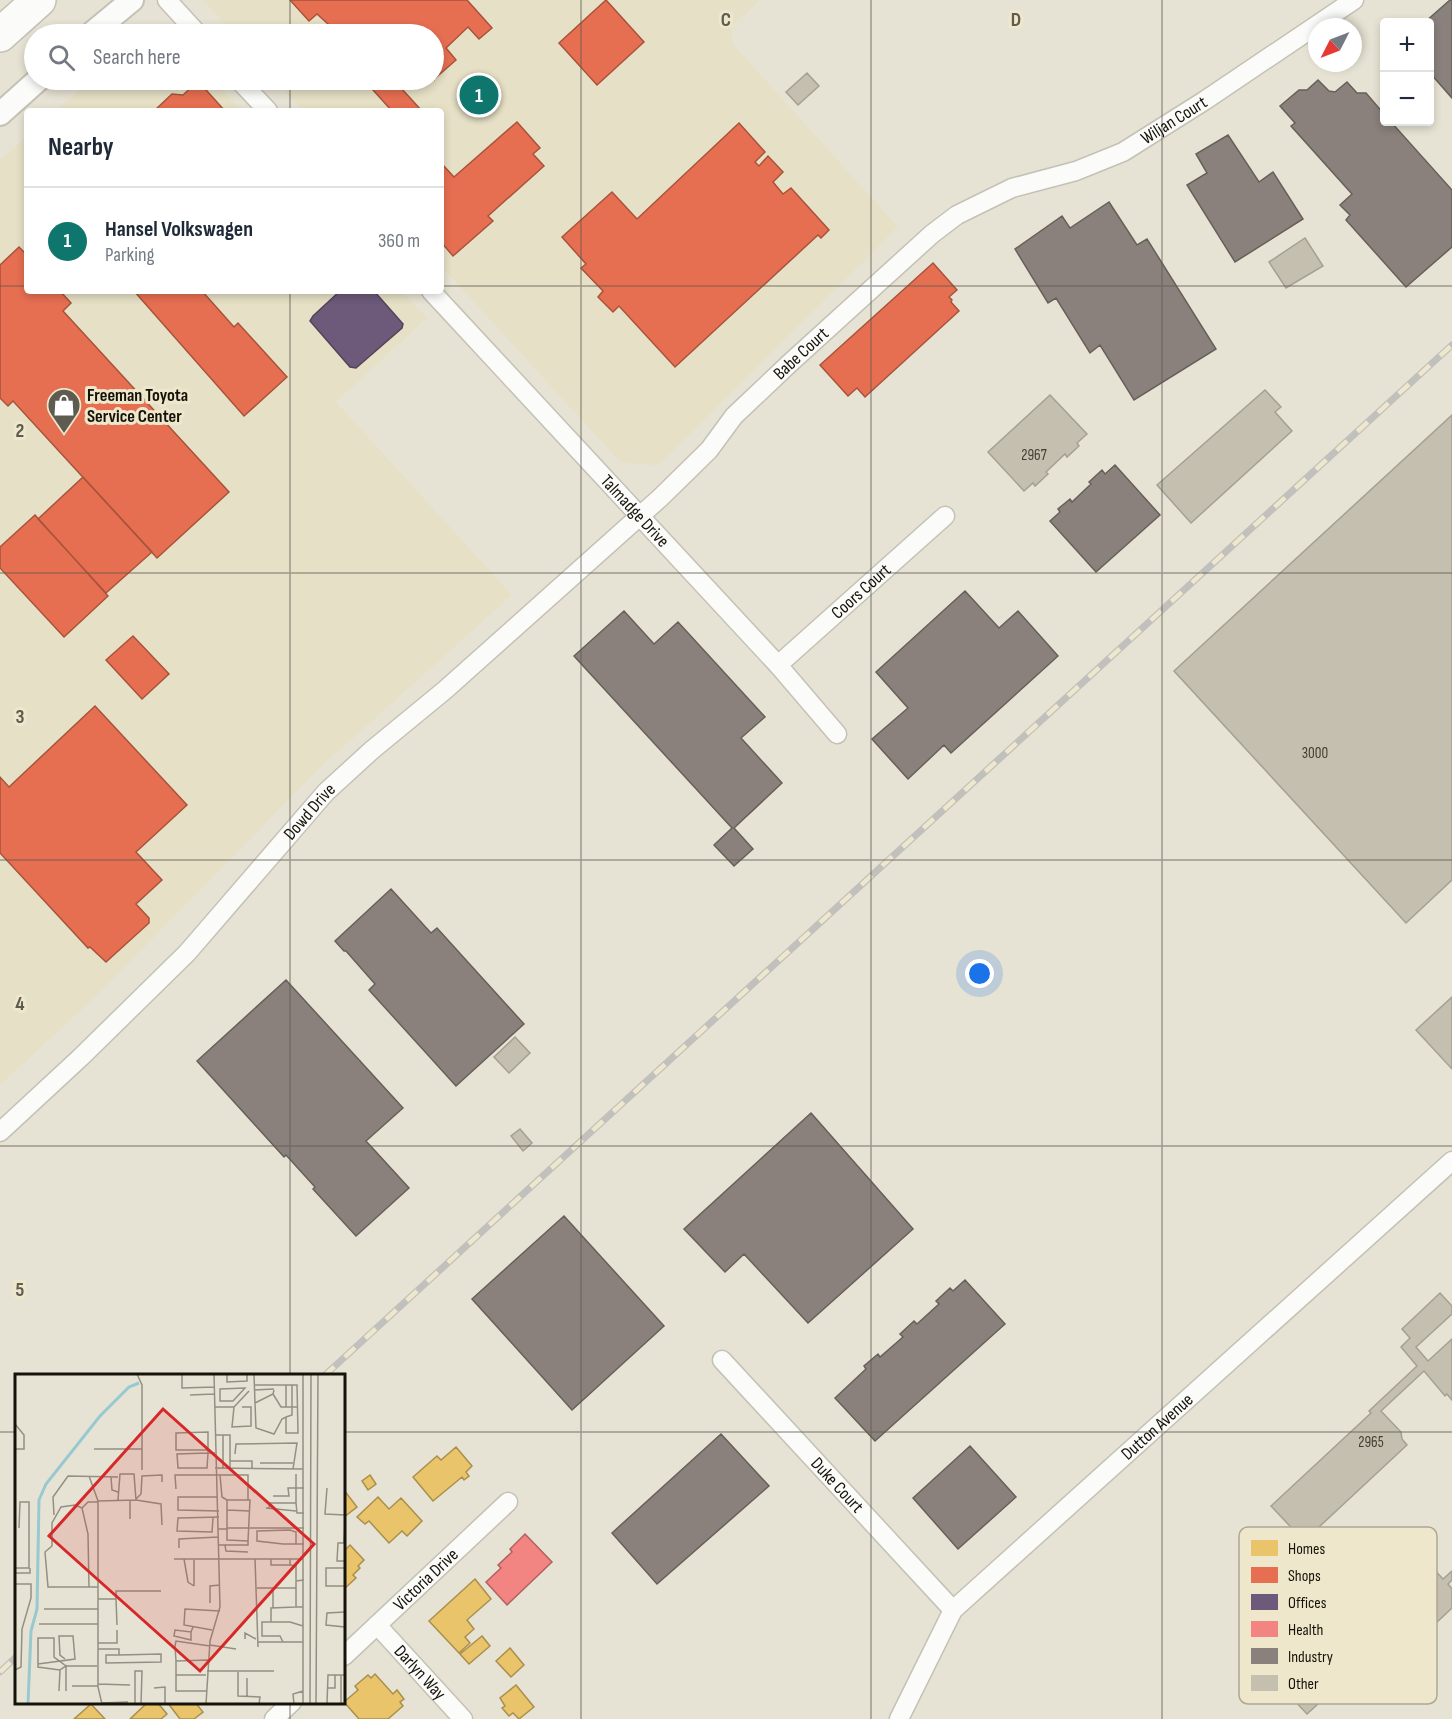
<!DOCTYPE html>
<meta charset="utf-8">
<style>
:root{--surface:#fff;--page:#f2f2f3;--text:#1f2937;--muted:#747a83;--line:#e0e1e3;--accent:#0f766e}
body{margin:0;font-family:"Sofia Sans Condensed",sans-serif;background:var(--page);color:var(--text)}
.controls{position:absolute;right:18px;top:18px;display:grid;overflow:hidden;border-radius:6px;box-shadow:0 3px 9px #0003}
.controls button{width:54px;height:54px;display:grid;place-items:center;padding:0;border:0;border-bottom:2px solid var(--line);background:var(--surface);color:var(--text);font:30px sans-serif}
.compass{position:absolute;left:1308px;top:18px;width:54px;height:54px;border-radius:50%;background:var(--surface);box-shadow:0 3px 9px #0003;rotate:228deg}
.you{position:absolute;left:980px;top:974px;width:21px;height:21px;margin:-15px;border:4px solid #fff;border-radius:50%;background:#1a73e8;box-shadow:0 0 0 9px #1a73e833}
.badge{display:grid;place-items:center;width:39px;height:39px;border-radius:50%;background:var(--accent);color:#fff;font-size:20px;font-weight:700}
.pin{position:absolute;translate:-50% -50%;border:3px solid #fff;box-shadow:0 2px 6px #0006}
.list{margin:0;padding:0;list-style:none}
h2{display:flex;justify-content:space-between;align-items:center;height:78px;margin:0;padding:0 24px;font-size:26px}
h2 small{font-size:20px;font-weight:400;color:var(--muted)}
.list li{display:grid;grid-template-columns:39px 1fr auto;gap:18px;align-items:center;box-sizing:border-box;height:108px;padding:0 24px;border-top:2px solid var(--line)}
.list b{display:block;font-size:22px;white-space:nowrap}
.list p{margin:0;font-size:20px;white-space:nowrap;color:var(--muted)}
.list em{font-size:20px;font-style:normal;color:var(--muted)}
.icon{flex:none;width:33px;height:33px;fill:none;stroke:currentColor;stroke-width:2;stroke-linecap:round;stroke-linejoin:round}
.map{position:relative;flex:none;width:1452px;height:1719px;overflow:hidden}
.search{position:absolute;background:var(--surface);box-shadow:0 3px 9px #0003;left:24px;top:24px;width:420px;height:66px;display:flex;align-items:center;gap:15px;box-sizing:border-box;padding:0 21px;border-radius:33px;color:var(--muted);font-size:22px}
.panel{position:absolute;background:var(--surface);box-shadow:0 3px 9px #0003;left:24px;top:108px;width:420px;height:186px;border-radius:6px}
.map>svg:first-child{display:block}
.built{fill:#e6e0c6}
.homes{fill:#e9c46a;stroke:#a98f4d;stroke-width:1.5}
.shops{fill:#e76f51;stroke:#a8533b;stroke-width:1.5}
.offices{fill:#6d597a;stroke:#534458;stroke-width:1.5}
.health{fill:#f28482;stroke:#b0625e;stroke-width:1.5}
.industry{fill:#8a817c;stroke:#67605a;stroke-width:1.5}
.building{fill:#c4bfae;stroke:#a3a094;stroke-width:1.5}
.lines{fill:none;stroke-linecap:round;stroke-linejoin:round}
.minor-casing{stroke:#c4c1b5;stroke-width:21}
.tertiary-casing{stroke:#c4c1b5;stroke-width:26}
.motorway-casing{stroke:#c4c1b5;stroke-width:36}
.minor{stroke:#fbfbf9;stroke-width:18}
.tertiary{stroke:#fbfbf9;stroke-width:22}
.motorway{stroke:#fbfbf9;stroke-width:33}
.rail-casing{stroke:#c1c0bc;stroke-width:7}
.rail{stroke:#efe7cc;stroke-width:4.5;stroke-dasharray:14;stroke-linecap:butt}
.grid{fill:none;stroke:#5e5b50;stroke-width:1.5;stroke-opacity:0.55}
.labels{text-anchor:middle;stroke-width:6;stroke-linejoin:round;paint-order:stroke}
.number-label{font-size:15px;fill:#413d32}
.street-label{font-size:18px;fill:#151209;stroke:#efe7cc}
.poi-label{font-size:18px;font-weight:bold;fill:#151209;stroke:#efe7cc;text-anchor:start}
.inset-river{fill:none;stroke:#98c9d0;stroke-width:3}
.inset-road{fill:none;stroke:#938f83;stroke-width:1.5}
.view{fill:#d62828;fill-opacity:0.15;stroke:#d62828;stroke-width:3}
.inset-edge{fill:none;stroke:#151209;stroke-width:3}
.key{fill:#efe7cc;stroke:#aea792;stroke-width:1.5}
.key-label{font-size:16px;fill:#151209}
.grid-label{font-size:20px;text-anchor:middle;font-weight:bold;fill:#5e5b50;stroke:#efe7cc;stroke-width:6;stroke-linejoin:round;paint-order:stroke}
</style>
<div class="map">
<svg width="1452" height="1719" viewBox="0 0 1452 1719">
<rect width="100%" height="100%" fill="#e7e3d4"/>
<!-- built -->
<path class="built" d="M 203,0 L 760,0 L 731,27 L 733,44 L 898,227 L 659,465 L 621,463 L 441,266 L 441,111 L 303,111 L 274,80 L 434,80 L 434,34 L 234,34 Z
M 91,80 L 214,80 L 242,111 L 55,111 Z
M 27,136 L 27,291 L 402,291 L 427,318 L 336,402 L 512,595 L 322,766 L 90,1002 L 0,1085 L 0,160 Z"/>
<!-- homes -->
<path class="homes" d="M 456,1447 L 472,1466 L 466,1472 L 469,1476 L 464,1480 L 462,1477 L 433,1501 L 413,1477 L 437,1456 L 441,1460 Z
M 370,1475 L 376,1484 L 368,1490 L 362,1481 Z
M 344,1490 L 357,1507 L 344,1517 Z
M 378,1497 L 389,1509 L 401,1498 L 422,1521 L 407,1536 L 402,1531 L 389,1543 L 369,1521 L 365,1524 L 357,1517 Z
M 350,1545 L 364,1560 L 358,1566 L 360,1568 L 353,1575 L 356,1578 L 344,1589 L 344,1551 Z
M 475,1579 L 491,1599 L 467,1620 L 474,1629 L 465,1637 L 470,1643 L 459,1653 L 429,1621 Z
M 482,1636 L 490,1646 L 469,1664 L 460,1654 Z
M 510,1648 L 524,1665 L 511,1677 L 496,1661 Z
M 375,1674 L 393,1694 L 397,1690 L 404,1699 L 400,1702 L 403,1706 L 388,1719 L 359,1719 L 344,1702 L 358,1690 L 355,1686 L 368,1675 L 371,1678 Z
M 516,1685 L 534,1707 L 519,1719 L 513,1713 L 509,1716 L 502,1708 L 505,1706 L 500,1698 Z
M 148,1702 L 157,1702 L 167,1714 L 161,1719 L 130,1719 Z
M 167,1702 L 195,1702 L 203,1712 L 194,1719 L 180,1719 Z
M 91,1704 L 105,1719 L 74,1719 Z"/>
<!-- shops -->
<path class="shops" d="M 290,0 L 467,0 L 492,28 L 479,39 L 468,27 L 446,48 L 456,60 L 432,81 L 431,80 L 434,80 L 434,34 L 339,34 L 317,14 L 309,21 Z
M 606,0 L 644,42 L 597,85 L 559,43 Z
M 364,80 L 410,80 L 401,88 L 422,111 L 392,111 Z
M 198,81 L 225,111 L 154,111 L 172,94 L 183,95 Z
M 517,122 L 540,148 L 533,154 L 544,166 L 488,216 L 493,221 L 453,256 L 441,242 L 441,163 L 454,177 Z
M 739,123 L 765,152 L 755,162 L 759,166 L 768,156 L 783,172 L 773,182 L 783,194 L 791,188 L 829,230 L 821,238 L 818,235 L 675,367 L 619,306 L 613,312 L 598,297 L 603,291 L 581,268 L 586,264 L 562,237 L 612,192 L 637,219 Z
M 19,247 L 27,255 L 27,291 L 60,291 L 71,303 L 63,311 L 229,492 L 157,558 L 13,401 L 8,406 L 0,398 L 0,265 Z
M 933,263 L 957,290 L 949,297 L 952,300 L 951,302 L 959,311 L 865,397 L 857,388 L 848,396 L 820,365 Z
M 134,291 L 202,291 L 234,327 L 238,323 L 287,377 L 244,416 Z
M 83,477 L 152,552 L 106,593 L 38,519 Z
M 35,515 L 108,596 L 64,637 L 0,568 L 0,547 Z
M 133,636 L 169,674 L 142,699 L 106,660 Z
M 95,706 L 187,805 L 136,852 L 162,880 L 136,904 L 149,918 L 149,923 L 106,962 L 90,947 L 88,948 L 0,853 L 0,777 L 9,787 Z"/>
<!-- offices -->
<path class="offices" d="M 340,291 L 374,291 L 403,324 L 402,328 L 356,368 L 350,367 L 310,321 L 313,316 Z"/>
<!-- health -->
<path class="health" d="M 525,1534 L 552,1562 L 507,1605 L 486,1582 L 501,1568 L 498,1565 L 512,1552 L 510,1549 Z"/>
<!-- industry -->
<path class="industry" d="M 1450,0 L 1452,0 L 1452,98 L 1430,73 L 1430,22 L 1425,22 Z
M 1318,80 L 1329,91 L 1335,92 L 1347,82 L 1357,93 L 1366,93 L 1384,114 L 1384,122 L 1391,122 L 1452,190 L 1452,247 L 1406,287 L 1346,220 L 1350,215 L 1340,205 L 1352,194 L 1291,126 L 1295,123 L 1280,106 L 1299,90 L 1307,90 Z
M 1228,135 L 1259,182 L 1273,172 L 1303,219 L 1235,262 L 1187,185 L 1207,173 L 1196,154 Z
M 1109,202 L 1137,245 L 1147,239 L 1216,349 L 1134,400 L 1100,345 L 1090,353 L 1056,298 L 1048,303 L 1015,249 L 1062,216 L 1070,228 Z
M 1115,465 L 1160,515 L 1096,572 L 1050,521 L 1060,512 L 1058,509 L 1070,499 L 1072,502 L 1091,484 L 1089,482 L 1102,470 L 1105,474 Z
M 965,591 L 999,628 L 1018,611 L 1058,656 L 951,753 L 944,745 L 908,779 L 872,739 L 908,708 L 876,672 Z
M 624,611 L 654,644 L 678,622 L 765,717 L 741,738 L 782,783 L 734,828 L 753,849 L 734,866 L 714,845 L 732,828 L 574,656 Z
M 391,889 L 431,933 L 437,928 L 524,1024 L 456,1086 L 369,990 L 375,984 L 346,951 L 344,951 L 335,941 Z
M 286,980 L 403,1108 L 366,1141 L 409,1188 L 356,1236 L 313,1189 L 315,1187 L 286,1155 L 284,1157 L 197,1061 Z
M 811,1113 L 913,1229 L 808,1323 L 744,1254 L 725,1272 L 684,1229 Z
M 564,1216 L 664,1326 L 572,1410 L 472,1299 Z
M 965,1280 L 1005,1324 L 875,1441 L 835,1398 L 866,1369 L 864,1366 L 878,1354 L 880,1357 L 903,1337 L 900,1334 L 914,1321 L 917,1324 L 939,1304 L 936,1301 L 950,1288 L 953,1291 Z
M 721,1434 L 769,1486 L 657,1584 L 612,1533 Z
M 970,1446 L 1016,1497 L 958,1549 L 913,1498 Z"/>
<!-- building -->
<path class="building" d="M 807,73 L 819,86 L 798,105 L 786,92 Z
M 1305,238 L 1323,266 L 1286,288 L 1269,262 Z
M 1265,390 L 1281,407 L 1275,412 L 1292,431 L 1191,523 L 1157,485 Z
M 1050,395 L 1087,434 L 1077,443 L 1079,446 L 1067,457 L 1065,454 L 1046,472 L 1048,474 L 1035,486 L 1033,483 L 1024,491 L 988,452 Z
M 1452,415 L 1452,880 L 1406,923 L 1174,671 Z
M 1452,997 L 1452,1069 L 1416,1030 Z
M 515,1037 L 530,1053 L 509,1073 L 494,1057 Z
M 520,1129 L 532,1143 L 523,1151 L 511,1136 Z
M 1440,1293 L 1452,1306 L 1452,1314 L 1416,1347 L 1428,1361 L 1452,1339 L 1452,1400 L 1447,1394 L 1445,1396 L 1424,1371 L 1381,1411 L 1401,1432 L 1402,1439 L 1407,1445 L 1304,1541 L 1271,1506 L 1371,1413 L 1369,1411 L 1417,1366 L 1401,1347 L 1410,1338 L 1402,1329 Z
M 1428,1563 L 1443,1579 L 1452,1571 L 1452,1580 L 1448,1584 L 1452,1589 L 1452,1608 L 1403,1654 L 1398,1648 L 1391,1654 L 1415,1677 L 1402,1690 L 1387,1674 L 1389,1672 L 1380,1663 L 1371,1671 L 1378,1678 L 1355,1700 L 1340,1684 L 1307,1714 L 1274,1679 L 1332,1625 L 1338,1632 L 1369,1603 L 1377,1611 Z"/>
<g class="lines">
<defs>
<g id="minor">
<path d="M 167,0 L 198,34"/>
<path d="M 239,80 L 268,111"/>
<path id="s1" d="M 431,291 L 778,665 L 837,734"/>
<path id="s2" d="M 778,665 L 945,516"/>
<path id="s3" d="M 0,1132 L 81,1057 L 187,953 L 326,792 L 372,750 L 445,690 L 660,498 L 709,450 L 734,416 L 790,363 L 932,234 L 957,215 L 1012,188 L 1076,171 L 1123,152 L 1204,101 L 1354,0"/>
<path id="s4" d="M 722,1360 L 953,1610"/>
<path id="s5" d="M 377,1625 L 463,1719"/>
<path id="s6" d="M 344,1656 L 508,1502"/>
<path d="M 274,1719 L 292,1702"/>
<path id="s7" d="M 899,1719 L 953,1610 L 1452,1161"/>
</g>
<path id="tertiary" d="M 91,34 L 132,0
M 0,114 L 38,80"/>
<path id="motorway" d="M 0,35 L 39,0"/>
</defs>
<!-- minor casing -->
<use href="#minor" class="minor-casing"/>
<!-- tertiary casing -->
<use href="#tertiary" class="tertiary-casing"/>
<!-- motorway casing -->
<use href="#motorway" class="motorway-casing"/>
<!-- minor -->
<use href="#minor" class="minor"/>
<!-- tertiary -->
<use href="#tertiary" class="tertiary"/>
<!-- motorway -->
<use href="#motorway" class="motorway"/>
<defs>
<path id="rail" d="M 324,1376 L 1452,345
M 0,1672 L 16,1657"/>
</defs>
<!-- rail casing -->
<use href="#rail" class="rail-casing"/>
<!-- rail -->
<use href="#rail" class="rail"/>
</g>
<!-- grid -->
<path class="grid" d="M 290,0 L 290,34M 581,0 L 581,1719M 871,0 L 871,1719M 1162,0 L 1162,1719M 290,80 L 290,111M 0,286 L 27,286M 441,286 L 1452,286M 290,291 L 290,1376M 0,573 L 1452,573M 0,860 L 1452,860M 0,1146 L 1452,1146M 0,1432 L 16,1432M 344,1432 L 1452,1432M 290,1702 L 290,1719"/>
<!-- icons -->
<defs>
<symbol id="shop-pin" viewBox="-11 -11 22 30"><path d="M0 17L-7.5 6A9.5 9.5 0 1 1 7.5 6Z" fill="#5e5b50" stroke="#efe7cc"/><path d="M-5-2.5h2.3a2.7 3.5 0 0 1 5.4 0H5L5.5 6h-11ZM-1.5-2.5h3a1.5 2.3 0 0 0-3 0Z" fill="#fff"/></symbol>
</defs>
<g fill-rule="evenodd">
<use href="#shop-pin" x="45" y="386" width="38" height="52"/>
</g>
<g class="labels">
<!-- number labels -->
<g class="number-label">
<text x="1034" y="460">2967</text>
<text x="1315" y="758">3000</text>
<text x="1371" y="1447">2965</text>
</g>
<!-- street labels -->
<g class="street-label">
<text dy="6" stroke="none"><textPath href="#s3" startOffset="1566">Wiljan Court</textPath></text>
<text dy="6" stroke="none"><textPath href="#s3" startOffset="1119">Babe Court</textPath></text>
<text dy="6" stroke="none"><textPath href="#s1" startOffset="300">Talmadge Drive</textPath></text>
<text dy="6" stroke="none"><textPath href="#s2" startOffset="111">Coors Court</textPath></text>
<text dy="6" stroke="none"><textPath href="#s3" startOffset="446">Dowd Drive</textPath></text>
<text dy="6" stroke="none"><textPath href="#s7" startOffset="396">Dutton Avenue</textPath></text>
<text dy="6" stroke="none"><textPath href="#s4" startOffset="170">Duke Court</textPath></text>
<text dy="6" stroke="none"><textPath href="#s6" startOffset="112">Victoria Drive</textPath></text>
<text dy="6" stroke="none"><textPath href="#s5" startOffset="64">Darlyn Way</textPath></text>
</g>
<!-- poi labels -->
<g class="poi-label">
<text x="87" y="401">Freeman Toyota<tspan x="87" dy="21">Service Center</tspan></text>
</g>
</g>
<!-- overview -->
<g transform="translate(15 1374)">
<rect width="330" height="330" fill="#e7e3d4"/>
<path class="inset-river" d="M 13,330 L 16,257 L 22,235 L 24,126 L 31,110 L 85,42 L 114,13 L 124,9"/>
<path class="inset-road" d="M 122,0 L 127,11 L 127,96M 167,0 L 167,14 L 199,13M 212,0 L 212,8 L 232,7 L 232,0M 239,0 L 240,29M 288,0 L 288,330M 239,11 L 282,11 L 283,59 L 271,59 L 271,43 L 267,45 L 259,60 L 241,54 L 240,29 L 258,20 L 259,16M 271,11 L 271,33M 230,14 L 218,27 L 205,27 L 205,15 ZM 239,16 L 259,15M 258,20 L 266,33 L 283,33M 175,21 L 199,20M 200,33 L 219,33M 227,33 L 236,33 L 236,52 L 217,53 L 219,33 L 234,17M 271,43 L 277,41 L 277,11M 0,50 L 9,61 L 9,75 L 0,75M 200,61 L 208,61 L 208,94M 208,61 L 215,61 L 215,94M 79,75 L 127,75M 193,76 L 161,76 L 161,59 L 193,58 L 193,79 L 192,94 L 163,94 L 162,80 L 193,79 L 200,79M 220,80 L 221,70 L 282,69 L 278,95M 215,87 L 237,87 L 237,94M 245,89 L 278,89M 200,94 L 288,95M 205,101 L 207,123 L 212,126M 74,102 L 83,127 L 83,313 L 87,330M 96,103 L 97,116 L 103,118M 312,114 L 310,140 L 330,141M 161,115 L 160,101 L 233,101 L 233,126M 258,122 L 274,122 L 273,114 L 281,114 L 281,100M 202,123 L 163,123 L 163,136 L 204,137M 121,125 L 126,120 L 127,102 L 147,101 L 147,108M 103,126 L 105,100 L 119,100 L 121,126M 121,126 L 146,130 L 147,151M 83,127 L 121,126M 83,128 L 73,128 L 67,134 L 60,131 L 46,133 L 37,149 L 37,172 L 30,178 L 33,213 L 83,213M 281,129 L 281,114 L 289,114M 67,134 L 73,160 L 74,213M 251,134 L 281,137M 254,134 L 255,129 L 281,129 L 282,139 L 289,139M 212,136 L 235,137M 39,141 L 38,123 L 53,102 L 103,103M 198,144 L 197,158 L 162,157 L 163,144 L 164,144 L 204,143M 115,145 L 115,126M 330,149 L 329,169 L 323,169 L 322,187 L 330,187M 212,154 L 289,154M 203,155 L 212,155 L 212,126 L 235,126 L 233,167 L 212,166 L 212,155M 281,170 L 281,158 L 275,156 L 242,157 L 242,167 L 268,170 L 289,170M 204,171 L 233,171 L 233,167M 210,171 L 211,177 L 233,178M 164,174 L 164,165 L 203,163M 159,185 L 288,185M 169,185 L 173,208 L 179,212M 240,185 L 243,273M 256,185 L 256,191 L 275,191M 275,185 L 275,191 L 281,192 L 281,206M 0,194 L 14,194 L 14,128 L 5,128 L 4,154M 330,194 L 311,194 L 311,212 L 330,212M 0,199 L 15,199 L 15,194M 0,210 L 16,210 L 16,224 L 7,255 L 6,293 L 0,296M 179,212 L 179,186M 242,214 L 281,214M 258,214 L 258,234M 83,225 L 101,225 L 102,251M 101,225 L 101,217 L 146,217M 195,229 L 195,212 L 205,211M 288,233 L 281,233 L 281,207 L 289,206M 29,235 L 83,235M 330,238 L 312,239 L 311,251 L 330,253M 256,248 L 256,234 L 281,233M 24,250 L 83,250M 197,256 L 169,251 L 170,235 L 205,237M 176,258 L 176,266 L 159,262 L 160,256 L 176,258 L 178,253M 230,265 L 230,259 L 241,265M 243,268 L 288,268M 268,268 L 265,262 L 247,262 L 247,248 L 275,248 L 288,252M 83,269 L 102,269 L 102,256M 195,271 L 221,275M 83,275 L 104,275 L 104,281 L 91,281 L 91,289 L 146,288 L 146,280 L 104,281M 193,286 L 161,287 L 160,272 L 161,267 L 195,272M 161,287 L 161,301 L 191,301M 23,290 L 60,285 L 58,262 L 44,262 L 45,281 L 50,285M 50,292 L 82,292M 45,296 L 23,293 L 23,264 L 39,264 L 39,283 L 51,292M 192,297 L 259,297M 223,298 L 223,322 L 245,323 L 244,330M 161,301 L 161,317 L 191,317M 326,301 L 326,330M 83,310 L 115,311M 57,312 L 83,312M 139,314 L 150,313 L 150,330M 312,314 L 320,314 L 320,301M 44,317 L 45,296 L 51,292 L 51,317M 232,323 L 232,304M 87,329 L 113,328M 120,330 L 120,297 L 127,297 L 126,330M 191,330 L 195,267 L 205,233 L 199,0M 279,330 L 278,320 L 288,317M 295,330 L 296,0M 301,330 L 303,0M 312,330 L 313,301 L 330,301"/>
<path class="view" d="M 148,35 L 299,170 L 185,297 L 34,162 Z"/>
<rect width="330" height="330" class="inset-edge"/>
</g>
<!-- legend -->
<rect x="1239" y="1527" width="198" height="177" rx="9" class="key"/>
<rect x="1251" y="1540" width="27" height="16" fill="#e9c46a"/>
<rect x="1251" y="1567" width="27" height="16" fill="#e76f51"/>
<rect x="1251" y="1594" width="27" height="16" fill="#6d597a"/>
<rect x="1251" y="1621" width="27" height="16" fill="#f28482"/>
<rect x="1251" y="1648" width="27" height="16" fill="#8a817c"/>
<rect x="1251" y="1675" width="27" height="16" fill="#c4bfae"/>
<g class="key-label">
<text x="1288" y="1554">Homes</text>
<text x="1288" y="1581">Shops</text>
<text x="1288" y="1608">Offices</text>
<text x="1288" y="1635">Health</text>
<text x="1288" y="1662">Industry</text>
<text x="1288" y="1689">Other</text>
</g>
<g class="grid-label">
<text x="726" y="26">C</text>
<text x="1016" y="26">D</text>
<text x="20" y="437">2</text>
<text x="20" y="723">3</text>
<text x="20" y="1010">4</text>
<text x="20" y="1296">5</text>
</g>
</svg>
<div class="controls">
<button>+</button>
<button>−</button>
</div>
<svg class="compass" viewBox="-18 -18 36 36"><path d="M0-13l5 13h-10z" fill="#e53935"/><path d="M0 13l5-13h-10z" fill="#747a83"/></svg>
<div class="you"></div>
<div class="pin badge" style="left:479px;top:95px">1</div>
<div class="search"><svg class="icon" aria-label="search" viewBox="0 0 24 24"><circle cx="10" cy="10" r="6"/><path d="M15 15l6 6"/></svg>Search here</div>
<section class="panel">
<h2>Nearby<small></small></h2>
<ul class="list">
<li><span class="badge">1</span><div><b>Hansel Volkswagen</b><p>Parking</p></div><em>360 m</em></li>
</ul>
</section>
</div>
